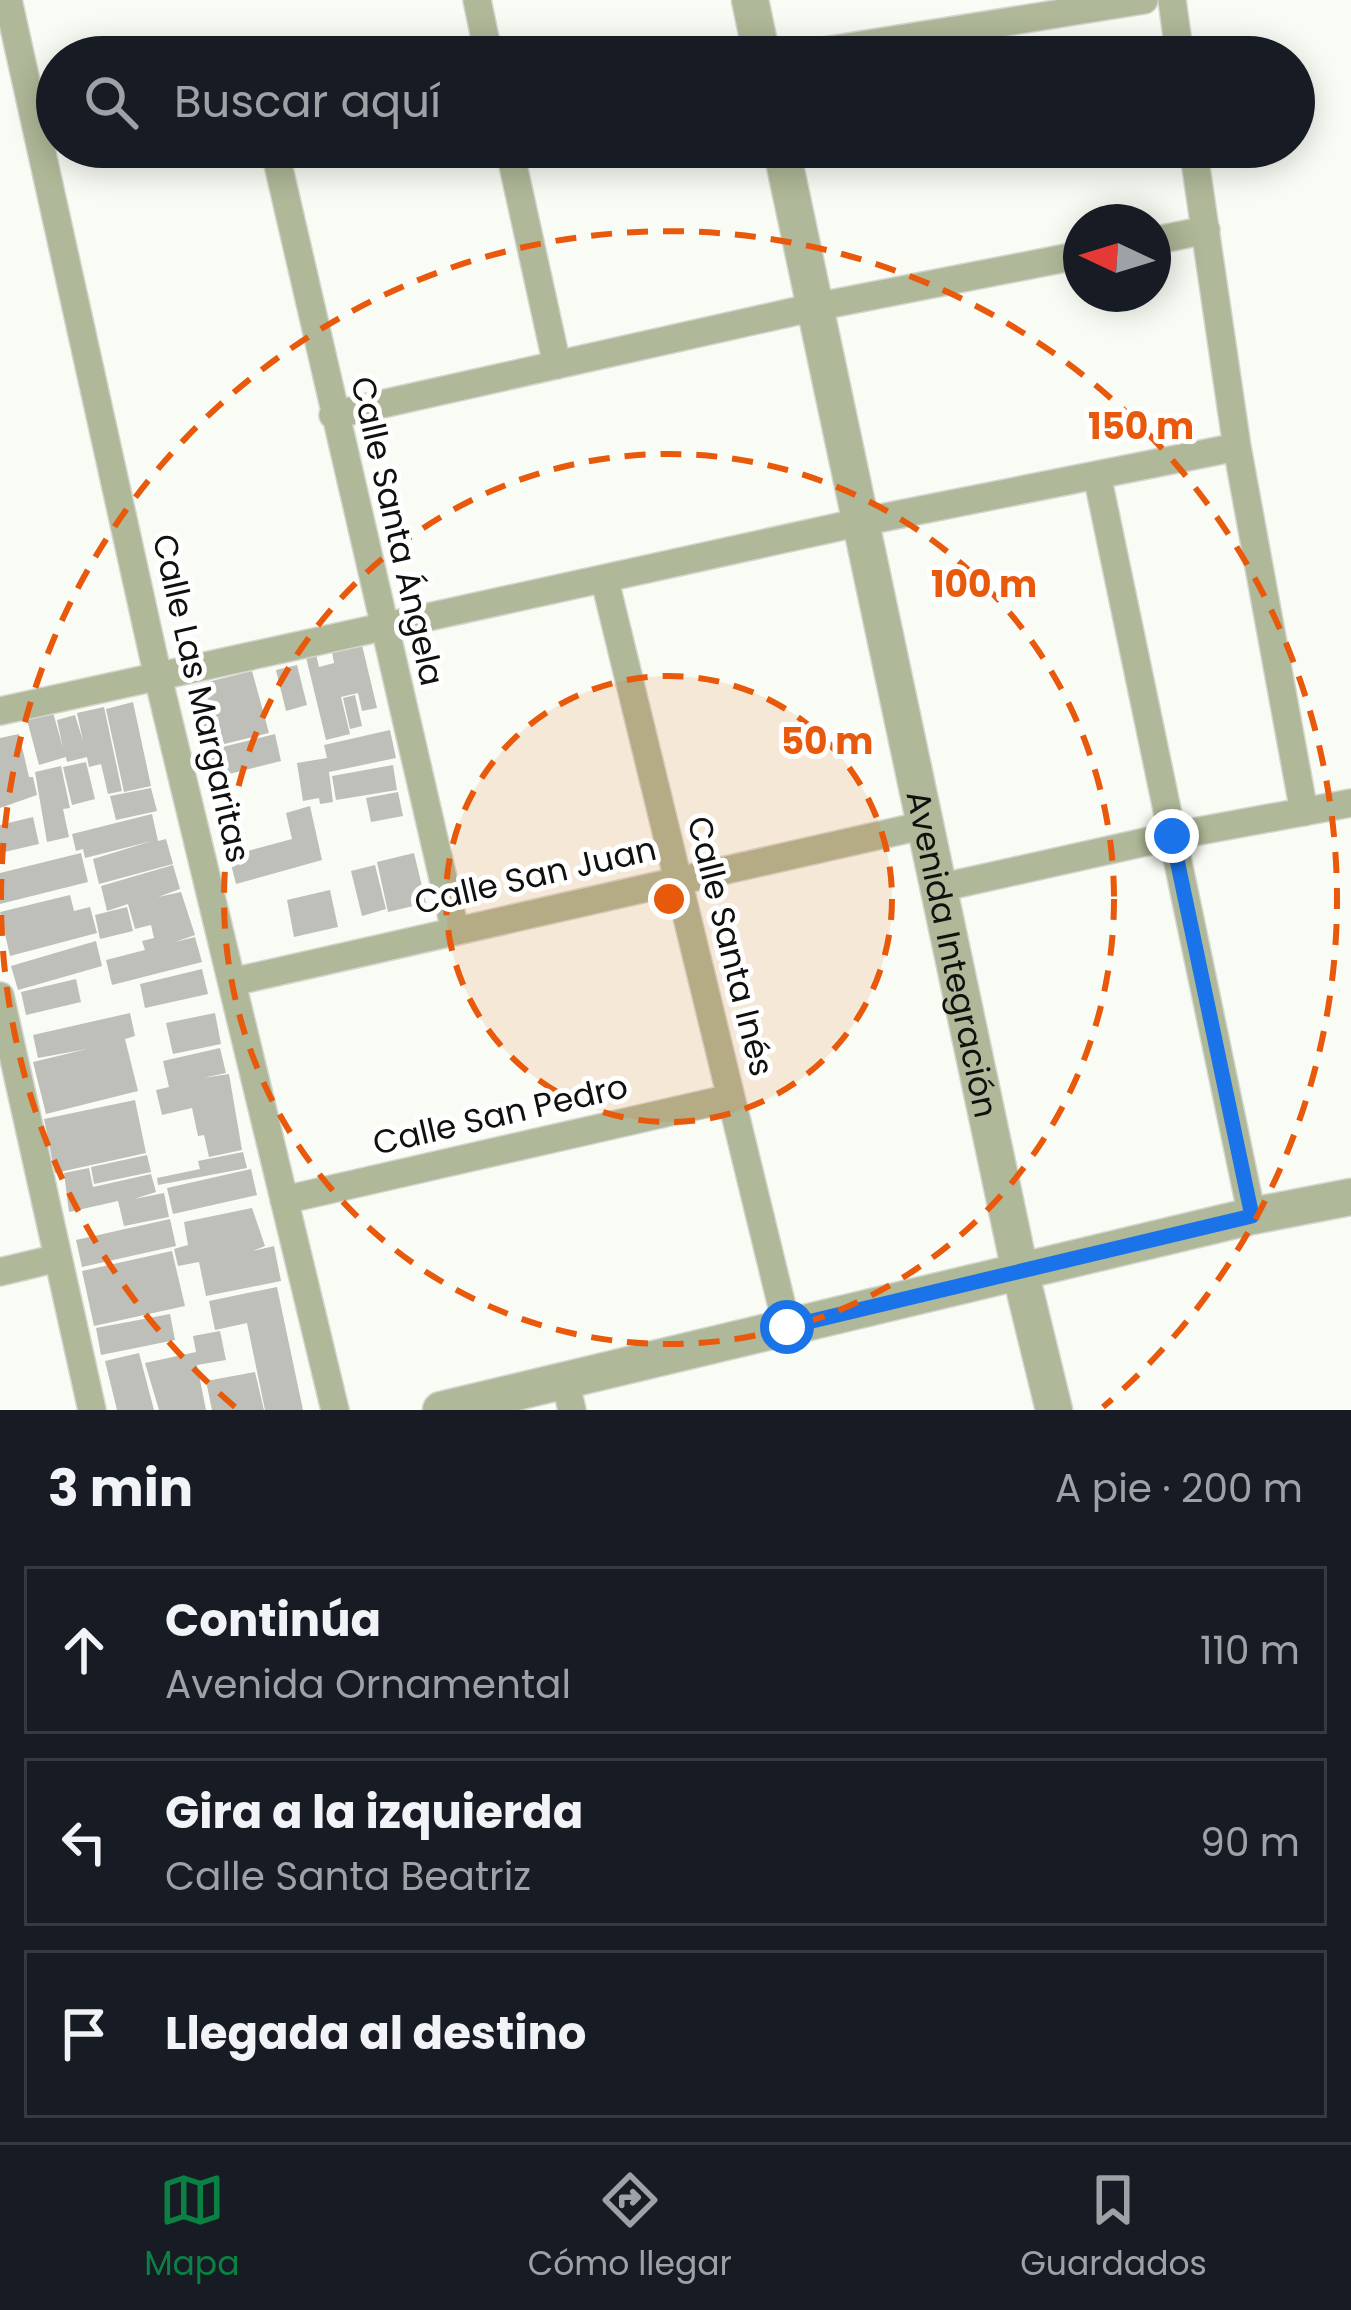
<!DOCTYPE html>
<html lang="es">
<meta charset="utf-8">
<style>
:root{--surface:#171b24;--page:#242831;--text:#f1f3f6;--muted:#9ea1a6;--line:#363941;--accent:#0b8043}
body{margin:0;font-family:Poppins,sans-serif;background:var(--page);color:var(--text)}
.compass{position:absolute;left:1063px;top:204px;width:108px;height:108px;border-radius:50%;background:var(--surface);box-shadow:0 6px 30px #0003;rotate:274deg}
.stop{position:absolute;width:36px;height:36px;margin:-27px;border:9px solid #1a73e8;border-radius:50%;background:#fff}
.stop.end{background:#1a73e8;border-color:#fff;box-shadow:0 3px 12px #0008}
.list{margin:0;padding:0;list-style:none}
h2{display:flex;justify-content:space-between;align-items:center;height:156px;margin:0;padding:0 48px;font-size:51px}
h2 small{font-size:39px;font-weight:400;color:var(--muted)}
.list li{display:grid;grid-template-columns:78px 1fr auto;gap:36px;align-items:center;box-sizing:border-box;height:168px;margin:0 24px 24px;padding:0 24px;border:3px solid var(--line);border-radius:0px}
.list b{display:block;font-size:45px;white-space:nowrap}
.list p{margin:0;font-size:39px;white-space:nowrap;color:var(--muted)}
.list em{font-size:39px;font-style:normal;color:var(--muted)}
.icon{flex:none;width:66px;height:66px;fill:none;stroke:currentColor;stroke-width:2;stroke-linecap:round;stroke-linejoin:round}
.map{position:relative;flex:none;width:1351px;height:1410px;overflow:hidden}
.search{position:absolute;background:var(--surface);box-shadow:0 6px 30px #0003;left:36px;right:36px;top:36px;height:132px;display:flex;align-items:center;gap:30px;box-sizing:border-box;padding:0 42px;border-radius:66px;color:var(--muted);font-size:45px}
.sheet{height:732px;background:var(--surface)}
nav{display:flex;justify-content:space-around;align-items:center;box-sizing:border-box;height:168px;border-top:3px solid var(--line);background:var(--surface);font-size:33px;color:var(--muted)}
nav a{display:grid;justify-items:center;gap:6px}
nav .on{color:var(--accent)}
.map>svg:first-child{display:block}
.building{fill:#bdbfb8}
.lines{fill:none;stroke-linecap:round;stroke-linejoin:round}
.minor-casing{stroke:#d4d6cf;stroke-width:30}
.tertiary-casing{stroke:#d4d6cf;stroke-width:39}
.minor{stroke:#afb898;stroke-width:27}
.tertiary{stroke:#afb898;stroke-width:36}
.route{stroke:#1a73e8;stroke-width:15}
.ring{fill:none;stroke:#e8590c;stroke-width:6;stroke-dasharray:21 15}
.labels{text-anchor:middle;stroke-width:10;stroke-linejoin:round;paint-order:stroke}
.street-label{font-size:33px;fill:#10110e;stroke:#fff}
.centre{fill:#e8590c;stroke:#fff;stroke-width:6}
.ring-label{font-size:36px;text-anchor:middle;font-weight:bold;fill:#e8590c;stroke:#fff;stroke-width:10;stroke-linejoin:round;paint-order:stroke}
</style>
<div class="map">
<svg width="1351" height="1410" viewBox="0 0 1351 1410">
<rect width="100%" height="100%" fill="#f9fcf4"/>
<!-- building -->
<path class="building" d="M 362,645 L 377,708 L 362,711 L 358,693 L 341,697 L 350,734 L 326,740 L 305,653 L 315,650 L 319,667 L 334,663 L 332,652 Z
M 297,665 L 307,705 L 286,711 L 276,670 Z
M 252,671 L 269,733 L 208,748 L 202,723 L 221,717 L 199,722 L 191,686 Z
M 355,695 L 362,726 L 350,729 L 343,698 Z
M 133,702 L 151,786 L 124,792 L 106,709 Z
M 104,707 L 122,791 L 108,794 L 101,764 L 89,767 L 87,757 L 67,762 L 66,757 L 39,765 L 26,716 L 52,709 L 63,748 L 57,720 L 75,715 L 83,741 L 77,713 Z
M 390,730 L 396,758 L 329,772 L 333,802 L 320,804 L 319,798 L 303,801 L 297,763 L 327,758 L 324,745 Z
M 19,734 L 29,777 L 33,777 L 37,795 L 0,808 L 0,738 Z
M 275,734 L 281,761 L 209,779 L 202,752 Z
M 86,762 L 95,799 L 72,805 L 63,767 Z
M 393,765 L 397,790 L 336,800 L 332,776 Z
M 61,766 L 70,808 L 63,809 L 69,837 L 47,842 L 35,772 Z
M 151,788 L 157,811 L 116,820 L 110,796 Z
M 398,792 L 403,816 L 371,822 L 366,798 Z
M 310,806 L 322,860 L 236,884 L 229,856 L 292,839 L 286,813 Z
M 152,814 L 158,841 L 166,839 L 173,864 L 99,884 L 93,859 L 152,841 L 85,858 L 83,849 L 76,851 L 72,834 Z
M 33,817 L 39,844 L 0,853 L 0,825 Z
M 81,853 L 88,882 L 0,904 L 0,873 Z
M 414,853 L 426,903 L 388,912 L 377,862 Z
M 173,865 L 180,889 L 158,897 L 181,892 L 195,935 L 175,942 L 195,937 L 202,962 L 112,985 L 106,960 L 145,950 L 142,941 L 154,938 L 151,925 L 135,929 L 128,904 L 107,911 L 101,886 Z
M 375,865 L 386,909 L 362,916 L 351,871 Z
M 330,890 L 338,927 L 294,937 L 287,900 Z
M 70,895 L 74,911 L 90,907 L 97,933 L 10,956 L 0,912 Z
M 127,907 L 133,931 L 100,939 L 95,915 Z
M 96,941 L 102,966 L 18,990 L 11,966 Z
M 202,969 L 208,994 L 145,1008 L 140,984 Z
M 76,979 L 81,1002 L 26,1015 L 21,992 Z
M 130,1013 L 135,1036 L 125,1039 L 138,1091 L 46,1114 L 33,1062 L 87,1049 L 38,1058 L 33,1035 Z
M 215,1013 L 221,1044 L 173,1054 L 166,1023 Z
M 220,1048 L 226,1073 L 203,1078 L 229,1074 L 242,1150 L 209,1157 L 204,1135 L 198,1136 L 192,1108 L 162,1115 L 156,1090 L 169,1087 L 163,1061 Z
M 135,1100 L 146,1153 L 55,1173 L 44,1119 Z
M 243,1152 L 247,1168 L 158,1185 L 157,1178 L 200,1169 L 198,1161 Z
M 147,1155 L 151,1172 L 94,1184 L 91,1167 Z
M 89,1168 L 93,1187 L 151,1174 L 156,1192 L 134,1199 L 164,1193 L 169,1217 L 124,1226 L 118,1201 L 69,1212 L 64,1173 Z
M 251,1169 L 257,1195 L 173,1214 L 167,1188 Z
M 252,1208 L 265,1246 L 253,1251 L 274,1246 L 281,1281 L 206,1296 L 199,1262 L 178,1266 L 174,1249 L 188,1245 L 184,1222 Z
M 170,1219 L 176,1246 L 82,1267 L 76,1240 Z
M 172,1251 L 185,1306 L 94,1326 L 82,1271 Z
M 277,1287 L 303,1410 L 265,1410 L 247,1323 L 215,1330 L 209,1301 Z
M 170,1314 L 175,1340 L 101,1355 L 96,1328 Z
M 220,1331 L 226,1360 L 197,1365 L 206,1410 L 159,1410 L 145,1363 L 196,1352 L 193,1336 Z
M 139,1353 L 154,1410 L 117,1410 L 105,1361 Z
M 255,1372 L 264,1410 L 212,1410 L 206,1381 Z"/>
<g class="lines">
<defs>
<path id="minor" d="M 8,0 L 158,677 L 335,1410
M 477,0 L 489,57
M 1172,0 L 1180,57
M 786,57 L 1144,0
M 274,147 L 455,930
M 509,147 L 557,365
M 1193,147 L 1237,447 L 1304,812
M 1153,241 L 1206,230
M 333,415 L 815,307 L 1081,255
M 1097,475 L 1252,1216
M 605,581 L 787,1327
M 0,711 L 861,522 L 1237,447
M 939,888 L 1172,836 L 1351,803
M 232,982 L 925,825
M 0,996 L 92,1410
M 284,1200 L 731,1098
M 0,1272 L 58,1258
M 565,1381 L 572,1410"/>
<g id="tertiary">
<path d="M 750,0 L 762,57"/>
<path id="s1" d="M 781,147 L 1020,1271 L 1054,1410"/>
<path d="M 441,1410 L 1252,1216 L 1351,1197"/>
</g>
</defs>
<!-- minor casing -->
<use href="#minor" class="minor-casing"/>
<!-- tertiary casing -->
<use href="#tertiary" class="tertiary-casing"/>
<!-- minor -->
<use href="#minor" class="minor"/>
<!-- tertiary -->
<use href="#tertiary" class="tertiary"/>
</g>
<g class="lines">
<!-- route -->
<path class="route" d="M 787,1327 L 1252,1216 L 1172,836"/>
</g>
<!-- distance rings -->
<circle cx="669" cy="899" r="223" fill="#e8590c" fill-opacity=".12"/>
<g class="ring">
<circle cx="669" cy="899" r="223"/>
<circle cx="669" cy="899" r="445"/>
<path d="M235 1407A668 668 0 1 1 1103 1407"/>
</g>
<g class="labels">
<!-- street labels -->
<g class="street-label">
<text transform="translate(398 531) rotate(77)" y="12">Calle Santa Ángela</text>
<text transform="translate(202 698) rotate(77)" y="12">Calle Las Margaritas</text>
<text transform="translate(535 875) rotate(-13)" y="12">Calle San Juan</text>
<text transform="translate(731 946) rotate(76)" y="12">Calle Santa Inés</text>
<text dy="12" stroke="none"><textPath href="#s1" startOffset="825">Avenida Integración</textPath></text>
<text transform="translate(500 1114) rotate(-13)" y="12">Calle San Pedro</text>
</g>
</g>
<circle cx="669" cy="899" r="18" class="centre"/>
<g class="ring-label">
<text x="1141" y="439">150 m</text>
<text x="984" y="597">100 m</text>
<text x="827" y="754">50 m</text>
</g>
</svg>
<svg class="compass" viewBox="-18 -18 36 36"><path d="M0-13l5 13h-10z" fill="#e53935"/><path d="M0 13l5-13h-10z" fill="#9ea1a6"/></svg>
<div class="stop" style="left:787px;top:1327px"></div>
<div class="stop end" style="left:1172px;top:836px"></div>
<div class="search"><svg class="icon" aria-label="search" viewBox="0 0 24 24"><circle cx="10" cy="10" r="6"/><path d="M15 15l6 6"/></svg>Buscar aquí</div>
</div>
<section class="sheet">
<h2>3 min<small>A pie · 200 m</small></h2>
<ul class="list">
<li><svg class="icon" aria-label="ahead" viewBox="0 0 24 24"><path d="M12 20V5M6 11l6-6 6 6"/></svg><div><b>Continúa</b><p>Avenida Ornamental</p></div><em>110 m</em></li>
<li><svg class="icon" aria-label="left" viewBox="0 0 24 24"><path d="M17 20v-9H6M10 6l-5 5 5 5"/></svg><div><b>Gira a la izquierda</b><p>Calle Santa Beatriz</p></div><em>90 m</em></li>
<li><svg class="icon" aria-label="arrive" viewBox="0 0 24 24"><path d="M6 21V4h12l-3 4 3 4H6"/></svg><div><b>Llegada al destino</b></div></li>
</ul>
</section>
<nav>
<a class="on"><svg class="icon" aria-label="map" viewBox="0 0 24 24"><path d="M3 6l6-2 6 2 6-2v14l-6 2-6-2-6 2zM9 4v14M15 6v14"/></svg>Mapa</a>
<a><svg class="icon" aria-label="directions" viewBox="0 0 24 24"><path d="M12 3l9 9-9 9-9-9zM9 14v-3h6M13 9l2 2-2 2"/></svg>Cómo llegar</a>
<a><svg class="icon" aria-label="saved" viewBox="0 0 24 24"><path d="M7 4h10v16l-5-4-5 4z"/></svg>Guardados</a>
</nav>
